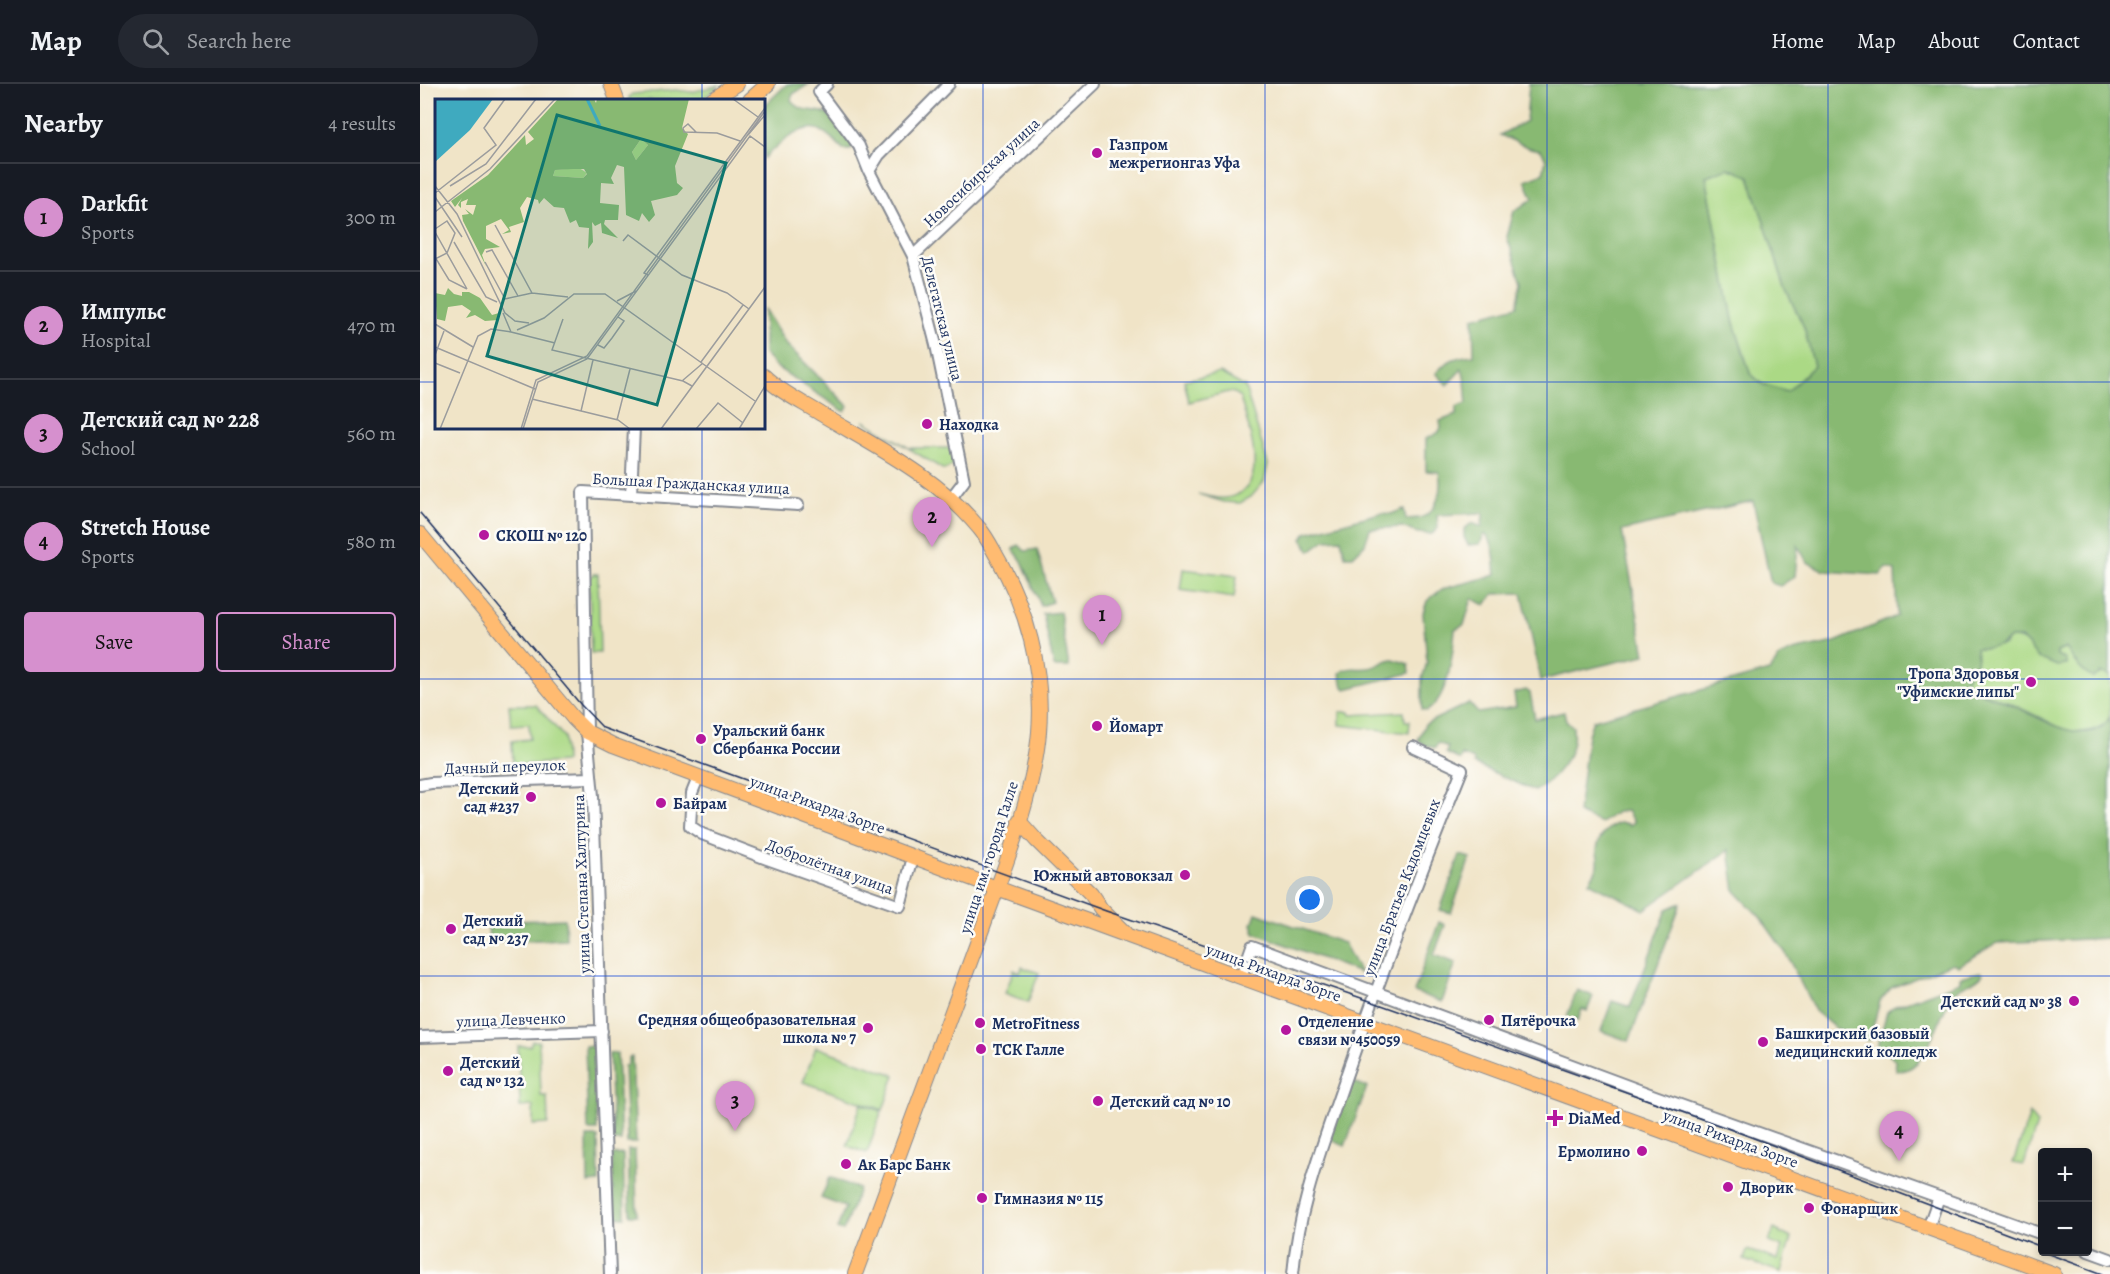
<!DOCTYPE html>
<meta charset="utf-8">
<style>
:root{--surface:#171b24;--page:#242831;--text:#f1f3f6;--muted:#9ea1a6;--line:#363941;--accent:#d690ce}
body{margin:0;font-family:Alegreya,serif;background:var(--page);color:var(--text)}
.controls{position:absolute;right:18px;bottom:18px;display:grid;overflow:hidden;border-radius:6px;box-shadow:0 3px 9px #0003}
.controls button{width:54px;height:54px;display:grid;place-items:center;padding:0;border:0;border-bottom:2px solid var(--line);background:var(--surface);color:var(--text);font:30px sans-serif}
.you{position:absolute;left:890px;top:816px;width:21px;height:21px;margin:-15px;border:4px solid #fff;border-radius:50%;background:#1a73e8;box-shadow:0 0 0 9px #1a73e833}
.badge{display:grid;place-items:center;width:39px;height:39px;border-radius:50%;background:var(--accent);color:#111;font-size:20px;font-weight:700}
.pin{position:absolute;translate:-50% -50px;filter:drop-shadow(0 2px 3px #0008)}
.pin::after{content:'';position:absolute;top:32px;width:21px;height:18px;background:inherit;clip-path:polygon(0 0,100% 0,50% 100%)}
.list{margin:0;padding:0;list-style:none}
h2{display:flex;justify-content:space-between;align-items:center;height:78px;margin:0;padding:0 24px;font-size:26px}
h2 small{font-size:20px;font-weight:400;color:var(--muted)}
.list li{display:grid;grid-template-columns:39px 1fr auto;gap:18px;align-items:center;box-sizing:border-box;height:108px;padding:0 24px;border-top:2px solid var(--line)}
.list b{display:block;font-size:22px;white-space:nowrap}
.list p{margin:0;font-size:20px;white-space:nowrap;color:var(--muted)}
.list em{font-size:20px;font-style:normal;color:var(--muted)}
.actions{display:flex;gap:12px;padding:18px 24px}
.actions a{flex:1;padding:14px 0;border:2px solid var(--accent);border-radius:6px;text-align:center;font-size:21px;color:var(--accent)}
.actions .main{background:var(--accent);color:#111}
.icon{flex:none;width:33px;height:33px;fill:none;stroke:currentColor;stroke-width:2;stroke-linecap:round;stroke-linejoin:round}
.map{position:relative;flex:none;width:1690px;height:1190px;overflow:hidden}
header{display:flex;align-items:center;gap:36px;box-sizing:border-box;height:84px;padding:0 30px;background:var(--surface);border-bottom:2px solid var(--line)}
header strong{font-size:28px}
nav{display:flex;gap:33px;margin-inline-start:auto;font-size:21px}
.search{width:420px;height:54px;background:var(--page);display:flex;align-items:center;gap:15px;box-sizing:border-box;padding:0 21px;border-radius:33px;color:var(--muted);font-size:22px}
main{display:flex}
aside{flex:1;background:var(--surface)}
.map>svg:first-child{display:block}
.green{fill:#abd985;stroke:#638472;stroke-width:1.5}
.forest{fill:#88b972;stroke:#527468;stroke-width:1.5;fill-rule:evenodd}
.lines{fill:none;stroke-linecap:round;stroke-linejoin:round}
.minor-casing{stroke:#868a92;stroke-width:14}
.major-casing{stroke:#868a92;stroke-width:16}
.minor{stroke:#fff;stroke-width:10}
.major{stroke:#ffbb71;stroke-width:14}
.tram{stroke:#1b2f5e;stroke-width:1.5}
.grid{fill:none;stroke:#1d4ed8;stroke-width:1.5;stroke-opacity:0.55}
.poi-dot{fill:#b5179e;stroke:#fdfcf7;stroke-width:2}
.labels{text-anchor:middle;stroke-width:5;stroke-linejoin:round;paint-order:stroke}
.poi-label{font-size:16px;font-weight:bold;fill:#1b2f5e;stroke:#fdfcf7;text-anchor:start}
.street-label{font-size:16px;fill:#1b2f5e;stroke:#fdfcf7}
.inset-river{fill:none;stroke:#3faabf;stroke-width:3}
.inset-road{fill:none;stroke:#9b9c9d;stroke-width:1.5}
.view{fill:#0f766e;fill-opacity:0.15;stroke:#0f766e;stroke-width:3}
.inset-edge{fill:none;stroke:#1b2f5e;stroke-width:3}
</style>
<header>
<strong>Map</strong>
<div class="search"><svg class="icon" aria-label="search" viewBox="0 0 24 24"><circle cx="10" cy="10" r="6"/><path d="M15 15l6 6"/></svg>Search here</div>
<nav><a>Home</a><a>Map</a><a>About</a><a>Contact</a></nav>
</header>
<main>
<aside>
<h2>Nearby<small>4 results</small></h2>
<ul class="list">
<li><span class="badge">1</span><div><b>Darkfit</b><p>Sports</p></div><em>300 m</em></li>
<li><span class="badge">2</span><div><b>Импульс</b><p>Hospital</p></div><em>470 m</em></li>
<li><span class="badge">3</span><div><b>Детский сад № 228</b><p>School</p></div><em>560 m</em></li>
<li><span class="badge">4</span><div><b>Stretch House</b><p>Sports</p></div><em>580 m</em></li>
</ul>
<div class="actions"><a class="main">Save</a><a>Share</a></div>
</aside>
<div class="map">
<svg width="1690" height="1190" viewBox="0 0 1690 1190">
<rect width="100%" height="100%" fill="#fdfcf7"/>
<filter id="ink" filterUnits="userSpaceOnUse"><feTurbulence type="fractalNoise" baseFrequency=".0167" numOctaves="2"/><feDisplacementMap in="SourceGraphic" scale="12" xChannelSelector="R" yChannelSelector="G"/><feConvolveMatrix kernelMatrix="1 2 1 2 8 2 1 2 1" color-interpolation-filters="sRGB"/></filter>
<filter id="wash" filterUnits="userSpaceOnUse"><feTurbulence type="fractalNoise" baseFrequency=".008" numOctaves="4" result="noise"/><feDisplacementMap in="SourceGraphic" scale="24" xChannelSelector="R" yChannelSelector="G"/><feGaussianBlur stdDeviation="1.35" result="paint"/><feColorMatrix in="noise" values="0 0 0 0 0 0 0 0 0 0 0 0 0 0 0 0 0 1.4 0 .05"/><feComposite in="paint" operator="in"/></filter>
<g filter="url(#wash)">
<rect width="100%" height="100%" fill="#f0e4c7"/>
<!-- green -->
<path class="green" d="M 300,1 L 281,16 L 209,16 L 209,13 L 212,10 L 256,6 L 271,8 Z
M 1308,84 L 1329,92 L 1366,206 L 1384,243 L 1394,282 L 1367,308 L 1342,300 L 1330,289 L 1313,236 L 1286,92 Z
M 800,289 L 825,303 L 848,380 L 844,398 L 831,413 L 820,419 L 804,418 L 778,410 C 786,412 798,415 806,414 C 854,407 828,341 820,314 L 815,309 L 808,308 L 769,318 L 764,296 Z
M 444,337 L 489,364 L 530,364 L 534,379 L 530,383 L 524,386 Z
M 763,485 L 817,492 L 814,514 L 760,506 Z
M 174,490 L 178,490 L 180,569 L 171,569 L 169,495 Z
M 1590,554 C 1600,554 1606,556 1611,566 L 1637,571 L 1637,568 L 1647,564 L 1655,578 L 1690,591 L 1690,632 L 1687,639 L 1674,646 L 1661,648 L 1645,646 L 1590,619 L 1543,601 L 1547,591 L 1556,581 L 1555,564 L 1583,561 Z
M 89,621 L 116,621 L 144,653 L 145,678 L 93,681 L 92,657 L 110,655 L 109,640 L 91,641 Z
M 920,628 L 930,628 L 931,631 L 984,628 L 985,637 L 990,637 L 989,649 L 920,641 Z
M 602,883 L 619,889 L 608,918 L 585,909 L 594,886 L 600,889 Z
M 112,957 L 119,957 L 121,1012 L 127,1012 L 128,1040 L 113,1041 L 113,1022 L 100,1023 L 98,962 L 110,962 Z
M 396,963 L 475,991 L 463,1026 L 383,998 Z
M 441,1020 L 462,1027 L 447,1069 L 427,1062 Z
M 1610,1030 L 1617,1040 L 1604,1081 L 1593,1079 Z
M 1354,1145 L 1371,1154 L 1361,1188 L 1324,1176 L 1327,1166 L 1358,1176 L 1362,1163 L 1349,1158 Z"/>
<!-- forest -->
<path class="forest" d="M 367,0 L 389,0 L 373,10 L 371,16 C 383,30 391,24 405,29 C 418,33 426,50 433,61 L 431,66 L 424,66 C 417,59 407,48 397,45 C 379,41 355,63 344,74 L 344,22 Z
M 1109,0 L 1690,0 L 1690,591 L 1681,589 L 1673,594 C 1660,588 1653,575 1646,564 L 1637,568 L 1637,571 L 1645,575 L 1647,581 L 1637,582 L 1618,574 L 1608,561 L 1601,554 L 1590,554 C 1579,564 1570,565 1556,564 C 1560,585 1549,584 1543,600 C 1558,608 1575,613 1591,620 C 1615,631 1672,670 1690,632 L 1690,854 L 1577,859 L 1538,882 L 1533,879 L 1471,904 L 1460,917 L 1449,957 L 1415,944 L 1395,927 L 1365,868 L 1340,833 L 1315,807 L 1309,766 L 1224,826 L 1169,798 C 1172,793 1177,786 1178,781 C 1179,776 1177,771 1177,766 C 1178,751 1195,733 1210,741 L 1214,738 L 1207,727 L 1197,728 L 1181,739 L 1158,729 L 1168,651 L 1173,636 L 1349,587 L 1361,572 L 1373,567 L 1415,558 L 1477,532 L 1475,487 L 1467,484 L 1460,491 L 1405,487 L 1387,478 L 1378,462 L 1375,492 L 1360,502 L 1351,499 L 1333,417 L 1202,447 L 1225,571 L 1121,596 L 1102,509 L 1074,510 L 1065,521 L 1052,514 L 1044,541 L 1035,545 C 1033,570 1029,613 1007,627 L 1002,626 L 1002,595 L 1007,578 L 1003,529 L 1007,517 L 1022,505 L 1076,491 C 1074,478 1076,457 1064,450 L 1060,460 L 1048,461 L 1044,453 L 1044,445 L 1052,439 L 1062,443 L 1063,429 L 1017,431 L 1018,444 L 1012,450 L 998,449 L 982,443 L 950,445 L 945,460 L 933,472 L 925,472 L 921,455 L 905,456 L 890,467 L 882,455 L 886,449 L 960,429 L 971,430 L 984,425 L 986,435 C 990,434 996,435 1000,434 C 1019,428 1022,404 1019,388 L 1006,387 L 1006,355 L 1018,349 L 1021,344 L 1020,337 L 1036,331 L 1036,323 L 1047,319 C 1045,307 1047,297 1042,285 L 1027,301 L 1016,289 C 1029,275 1035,273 1054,271 L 1053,234 L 1097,222 L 1102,198 L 1087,153 L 1094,127 L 1113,115 L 1105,96 L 1123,89 L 1126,76 L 1121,66 L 1110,64 L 1080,51 L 1106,37 ZM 1308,84 L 1329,92 L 1366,206 L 1384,243 L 1394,282 L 1367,308 L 1342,300 L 1330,289 L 1313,236 L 1286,92 Z
M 344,225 L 366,260 L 428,322 L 425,328 L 356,283 L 344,270 Z
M 599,461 L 605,467 L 617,465 L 632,518 L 621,522 L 602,477 L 593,465 Z
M 640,528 L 649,583 L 634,583 L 623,530 Z
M 973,575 L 989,580 L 990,589 L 926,605 L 923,603 L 920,589 C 928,581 939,586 949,584 C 959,582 964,576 973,575 Z
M 1106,606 L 1110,609 L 1115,635 L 1144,628 L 1146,636 L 1153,643 C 1153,647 1154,653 1153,658 C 1150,676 1131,698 1115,707 L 1054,680 L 1054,676 L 1042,671 L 1040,676 L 1026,669 L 1028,663 L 1018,659 L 1015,664 L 1005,661 L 998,656 L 1005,640 L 1049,619 L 1058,629 L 1096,623 L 1094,609 Z
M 1040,771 L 1050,774 L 1031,829 L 1020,826 Z
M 1261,819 L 1209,957 L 1181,947 L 1192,917 L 1210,923 L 1247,825 Z
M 836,829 L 924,859 L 940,889 L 835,849 L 832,840 Z
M 145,835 L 146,855 L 69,858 L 68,838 Z
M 1019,838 L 1025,841 L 1014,871 L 1036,879 L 1022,918 L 994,908 Z
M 1560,888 L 1563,890 C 1556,900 1543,899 1535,908 C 1519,925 1507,994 1476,986 L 1475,976 L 1464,967 L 1456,966 L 1467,928 L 1473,923 L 1540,898 L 1540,893 Z
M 1157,906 L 1173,912 L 1167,927 L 1162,925 L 1158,936 L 1147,932 Z
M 165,962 L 174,962 L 177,1046 L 168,1046 Z
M 197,969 L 201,1057 L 193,1057 L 189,970 Z
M 212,973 L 216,1059 L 207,1059 L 204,982 L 208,981 L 208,974 Z
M 931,997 L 947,1003 L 925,1062 L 909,1055 Z
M 167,1053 L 178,1053 L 179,1098 L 168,1099 Z
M 208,1066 L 215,1066 L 217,1131 L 210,1131 Z
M 203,1070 L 205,1133 L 194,1133 L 192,1071 Z
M 410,1093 L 439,1105 L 423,1147 L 417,1145 L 425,1123 L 401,1114 Z"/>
</g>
<g filter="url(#ink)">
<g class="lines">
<defs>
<path id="minor" d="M 407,0 L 399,8 L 439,62 L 449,87 L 493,172 L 516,261 L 544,397 L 531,414
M 449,87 L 459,71 L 529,0
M 493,172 L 675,0
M 211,411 L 214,344
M 278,694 L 272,709 L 270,742 L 282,750 L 347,775 L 480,822 L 493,773
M 0,701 L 11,699 L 171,694
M 821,893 L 832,862 L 1235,1012 L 1622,1150
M 0,953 L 182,947
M 1508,1144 L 1519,1113
M 1668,1167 L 1690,1175
M 190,1190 L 173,712 L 167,648 L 163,408 L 378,421
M 873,1190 C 878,1124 902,1063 923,1001 C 959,895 1000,790 1042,686 L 993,663"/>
<path id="major" d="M 191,0 L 197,16
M 292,16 L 317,0
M 330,16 L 348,0
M 344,292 C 360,308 382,318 401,330 C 458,364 516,392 559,444 C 566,452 571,462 576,471 C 607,524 624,586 619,648 C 613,717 579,797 556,862 C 516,971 475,1080 435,1190
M 0,450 L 153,634 L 167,648 L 193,661 L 577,804 L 1634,1190
M 599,737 L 616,756 L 671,810 L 681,825 L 705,849"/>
</defs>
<!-- minor casing -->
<use href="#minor" class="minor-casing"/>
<!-- major casing -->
<use href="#major" class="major-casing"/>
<!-- minor -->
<use href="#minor" class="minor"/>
<!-- major -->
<use href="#major" class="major"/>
<!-- tram -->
<path class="tram" d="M 0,429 L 161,621 L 183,644 L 686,827 L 953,918 L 1307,1044 L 1622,1163
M 1623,1168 L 1683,1190"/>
</g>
</g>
<!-- grid -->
<path class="grid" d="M 282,0 L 282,16M 563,0 L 563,1190M 845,0 L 845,1190M 1127,0 L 1127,1190M 1408,0 L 1408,1190M 0,298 L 16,298M 344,298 L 1690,298M 282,344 L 282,1190M 0,595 L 1690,595M 0,892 L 1690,892"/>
<!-- markers -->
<g class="poi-dot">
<circle cx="677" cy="69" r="6"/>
<circle cx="507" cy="340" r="6"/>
<circle cx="64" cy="451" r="6"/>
<circle cx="1611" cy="598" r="6"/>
<circle cx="677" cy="642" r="6"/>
<circle cx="281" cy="655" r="6"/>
<circle cx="111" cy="713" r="6"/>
<circle cx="241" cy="719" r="6"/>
<circle cx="765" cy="791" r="6"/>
<circle cx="31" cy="845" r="6"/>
<circle cx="1654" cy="917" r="6"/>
<circle cx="1069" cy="936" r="6"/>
<circle cx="560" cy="939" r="6"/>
<circle cx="448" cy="944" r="6"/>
<circle cx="866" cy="946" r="6"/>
<circle cx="1343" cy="958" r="6"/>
<circle cx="561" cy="965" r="6"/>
<circle cx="28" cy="987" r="6"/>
<circle cx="678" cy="1017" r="6"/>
<path d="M1132 1025h6v6h6v6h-6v6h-6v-6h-6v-6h6z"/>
<circle cx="1222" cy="1067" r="6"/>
<circle cx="426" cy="1080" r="6"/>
<circle cx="1308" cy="1103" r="6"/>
<circle cx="562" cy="1114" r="6"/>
<circle cx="1389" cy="1124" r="6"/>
</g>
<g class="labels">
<!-- poi labels -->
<g class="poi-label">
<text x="689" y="66">Газпром<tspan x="689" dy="18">межрегионгаз Уфа</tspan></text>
<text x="519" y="346">Находка</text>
<text x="76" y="457">СКОШ № 120</text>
<text x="1599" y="595" text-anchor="end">Тропа Здоровья<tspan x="1599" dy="18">"Уфимские липы"</tspan></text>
<text x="689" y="648">Йомарт</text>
<text x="293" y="652">Уральский банк<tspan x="293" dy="18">Сбербанка России</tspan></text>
<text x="99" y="710" text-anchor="end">Детский<tspan x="99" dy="18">сад #237</tspan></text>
<text x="253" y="725">Байрам</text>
<text x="753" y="797" text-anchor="end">Южный автовокзал</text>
<text x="43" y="842">Детский<tspan x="43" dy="18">сад № 237</tspan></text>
<text x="1642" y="923" text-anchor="end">Детский сад № 38</text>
<text x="436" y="941" text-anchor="end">Средняя общеобразовательная<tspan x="436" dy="18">школа № 7</tspan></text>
<text x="1081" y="942">Пятёрочка</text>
<text x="878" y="943">Отделение<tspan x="878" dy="18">связи №450059</tspan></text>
<text x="572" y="945">MetroFitness</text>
<text x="1355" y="955">Башкирский базовый<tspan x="1355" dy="18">медицинский колледж</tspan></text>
<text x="573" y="971">ТСК Галле</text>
<text x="40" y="984">Детский<tspan x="40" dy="18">сад № 132</tspan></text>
<text x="690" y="1023">Детский сад № 10</text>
<text x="1148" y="1040">DiaMed</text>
<text x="1210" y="1073" text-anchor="end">Ермолино</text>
<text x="438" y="1086">Ак Барс Банк</text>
<text x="1320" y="1109">Дворик</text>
<text x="574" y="1120">Гимназия № 115</text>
<text x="1401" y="1130">Фонарщик</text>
</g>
<!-- street labels -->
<g class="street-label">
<text transform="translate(561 88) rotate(-43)" y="6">Новосибирская улица</text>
<text transform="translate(523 234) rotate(76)" y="6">Делегатская улица</text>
<text transform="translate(271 399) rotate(3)" y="6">Большая Гражданская улица</text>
<text transform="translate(85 682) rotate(-2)" y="6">Дачный переулок</text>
<text transform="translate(398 720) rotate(20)" y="6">улица Рихарда Зорге</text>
<text transform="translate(568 773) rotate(-72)" y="6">улица им. города Галле</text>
<text transform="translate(410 782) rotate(20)" y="6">Добролётная улица</text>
<text transform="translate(161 800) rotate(-92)" y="6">улица Степана Халтурина</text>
<text transform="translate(981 803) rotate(-69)" y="6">улица Братьев Кадомцевых</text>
<text transform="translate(854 888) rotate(20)" y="6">улица Рихарда Зорге</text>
<text transform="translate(91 935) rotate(-2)" y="6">улица Левченко</text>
<text transform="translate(1311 1054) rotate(20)" y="6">улица Рихарда Зорге</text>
</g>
</g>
<!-- overview -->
<g transform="translate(15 15)">
<rect width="330" height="330" fill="#f0e4c7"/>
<path d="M 206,40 L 213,46 L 201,61 L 197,53 ZM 144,69 L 152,74 L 148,79 L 118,77 L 120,71 Z" fill="#abd985"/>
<path d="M 123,0 L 159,0 L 161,4 L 162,0 L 254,0 L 247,29 L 253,35 L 240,67 L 242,84 L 248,89 L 242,96 L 216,102 L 220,116 L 214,123 L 207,114 L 204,122 L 191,116 L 189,68 L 182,66 L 176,79 L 179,85 L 166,84 L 165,104 L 184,106 L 183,121 L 170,121 L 169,125 L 183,139 L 167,134 L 166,124 L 160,127 L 157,123 L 158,143 L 153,150 L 154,129 L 144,128 L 141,121 L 135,124 L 129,109 L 119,108 L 109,99 L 104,105 L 103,101 L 92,98 L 85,109 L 89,123 L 74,128 L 76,133 L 67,135 L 74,131 L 66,120 L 51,127 L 51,140 L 65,148 L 50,150 L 47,156 L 51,167 L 28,122 L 27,116 L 34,115 L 30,110 L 38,116 L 41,106 L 31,106 L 33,100 L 26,103 L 26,109 L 23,106 L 27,99 L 20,108 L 16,102 L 53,76 L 90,36 L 91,46 L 99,40 L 93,33 ZM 206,40 L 213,46 L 201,61 L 197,53 ZM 138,70 L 149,70 L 152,75 L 148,79 L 118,77 L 120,71 ZM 13,189 L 19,195 L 27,197 L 27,193 L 34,193 L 45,199 L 57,216 L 64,214 L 63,221 L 50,222 L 40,216 L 31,219 L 36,212 L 27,206 L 13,208 L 10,222 L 2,220 L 0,194 L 10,196 Z" fill="#88b972" fill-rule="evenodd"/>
<path d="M 0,0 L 58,0 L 35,31 L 0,63 Z" fill="#3faabf"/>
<path class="inset-river" d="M 152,0 L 165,27"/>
<path class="inset-road" d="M 298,0 L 323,18M 261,33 L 253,25 L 248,29 L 249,33 L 282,34 L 305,42M 313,36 L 330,16M 0,87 L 22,115 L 70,214 L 80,222 L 94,224M 15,87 L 51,65 L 101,0M 0,94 L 61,46 L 49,29 L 70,0M 0,98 L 27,138M 0,113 L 55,70 L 120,0M 60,126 L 97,194M 0,130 L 12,122 L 20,134 L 12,154 L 0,160M 0,133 L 32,190M 188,142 L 193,136 L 247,176 L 292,194 L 314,210M 19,143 L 51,198 L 62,203M 51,153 L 57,151 L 83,197M 0,158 L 14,181 L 32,190M 50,163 L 70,200 L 97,194 L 133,198M 213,176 L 209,174 L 330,9M 182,202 L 201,192M 68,214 L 76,233M 128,220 L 117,251 L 248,282 L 257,287M 0,225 L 38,248M 82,231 L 109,219 L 139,195 L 170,195 L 320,302M 76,233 L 120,244M 163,246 L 169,249 L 177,239 L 189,222 L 183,218M 0,248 L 100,290M 0,256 L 9,232M 266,263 L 308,206M 0,264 L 25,274M 247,282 L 268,264M 97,300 L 183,321 L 195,330M 146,312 L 158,261M 182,321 L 195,270M 5,330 L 43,237 L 56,230 L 76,233M 86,330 L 101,281 L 152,257 L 330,12M 88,330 L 103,283 L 152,260 L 315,37 L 330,48M 226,330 L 330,188M 261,330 L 283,304 L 308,324M 304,330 L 330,287"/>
<path class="view" d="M 122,16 L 291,64 L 222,306 L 52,257 Z"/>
<rect width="330" height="330" class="inset-edge"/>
</g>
</svg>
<div class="controls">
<button>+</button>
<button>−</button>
</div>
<div class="you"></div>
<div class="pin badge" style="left:682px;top:561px">1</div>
<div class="pin badge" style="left:512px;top:463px">2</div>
<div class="pin badge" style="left:315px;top:1047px">3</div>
<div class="pin badge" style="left:1479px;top:1077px">4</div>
</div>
</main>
